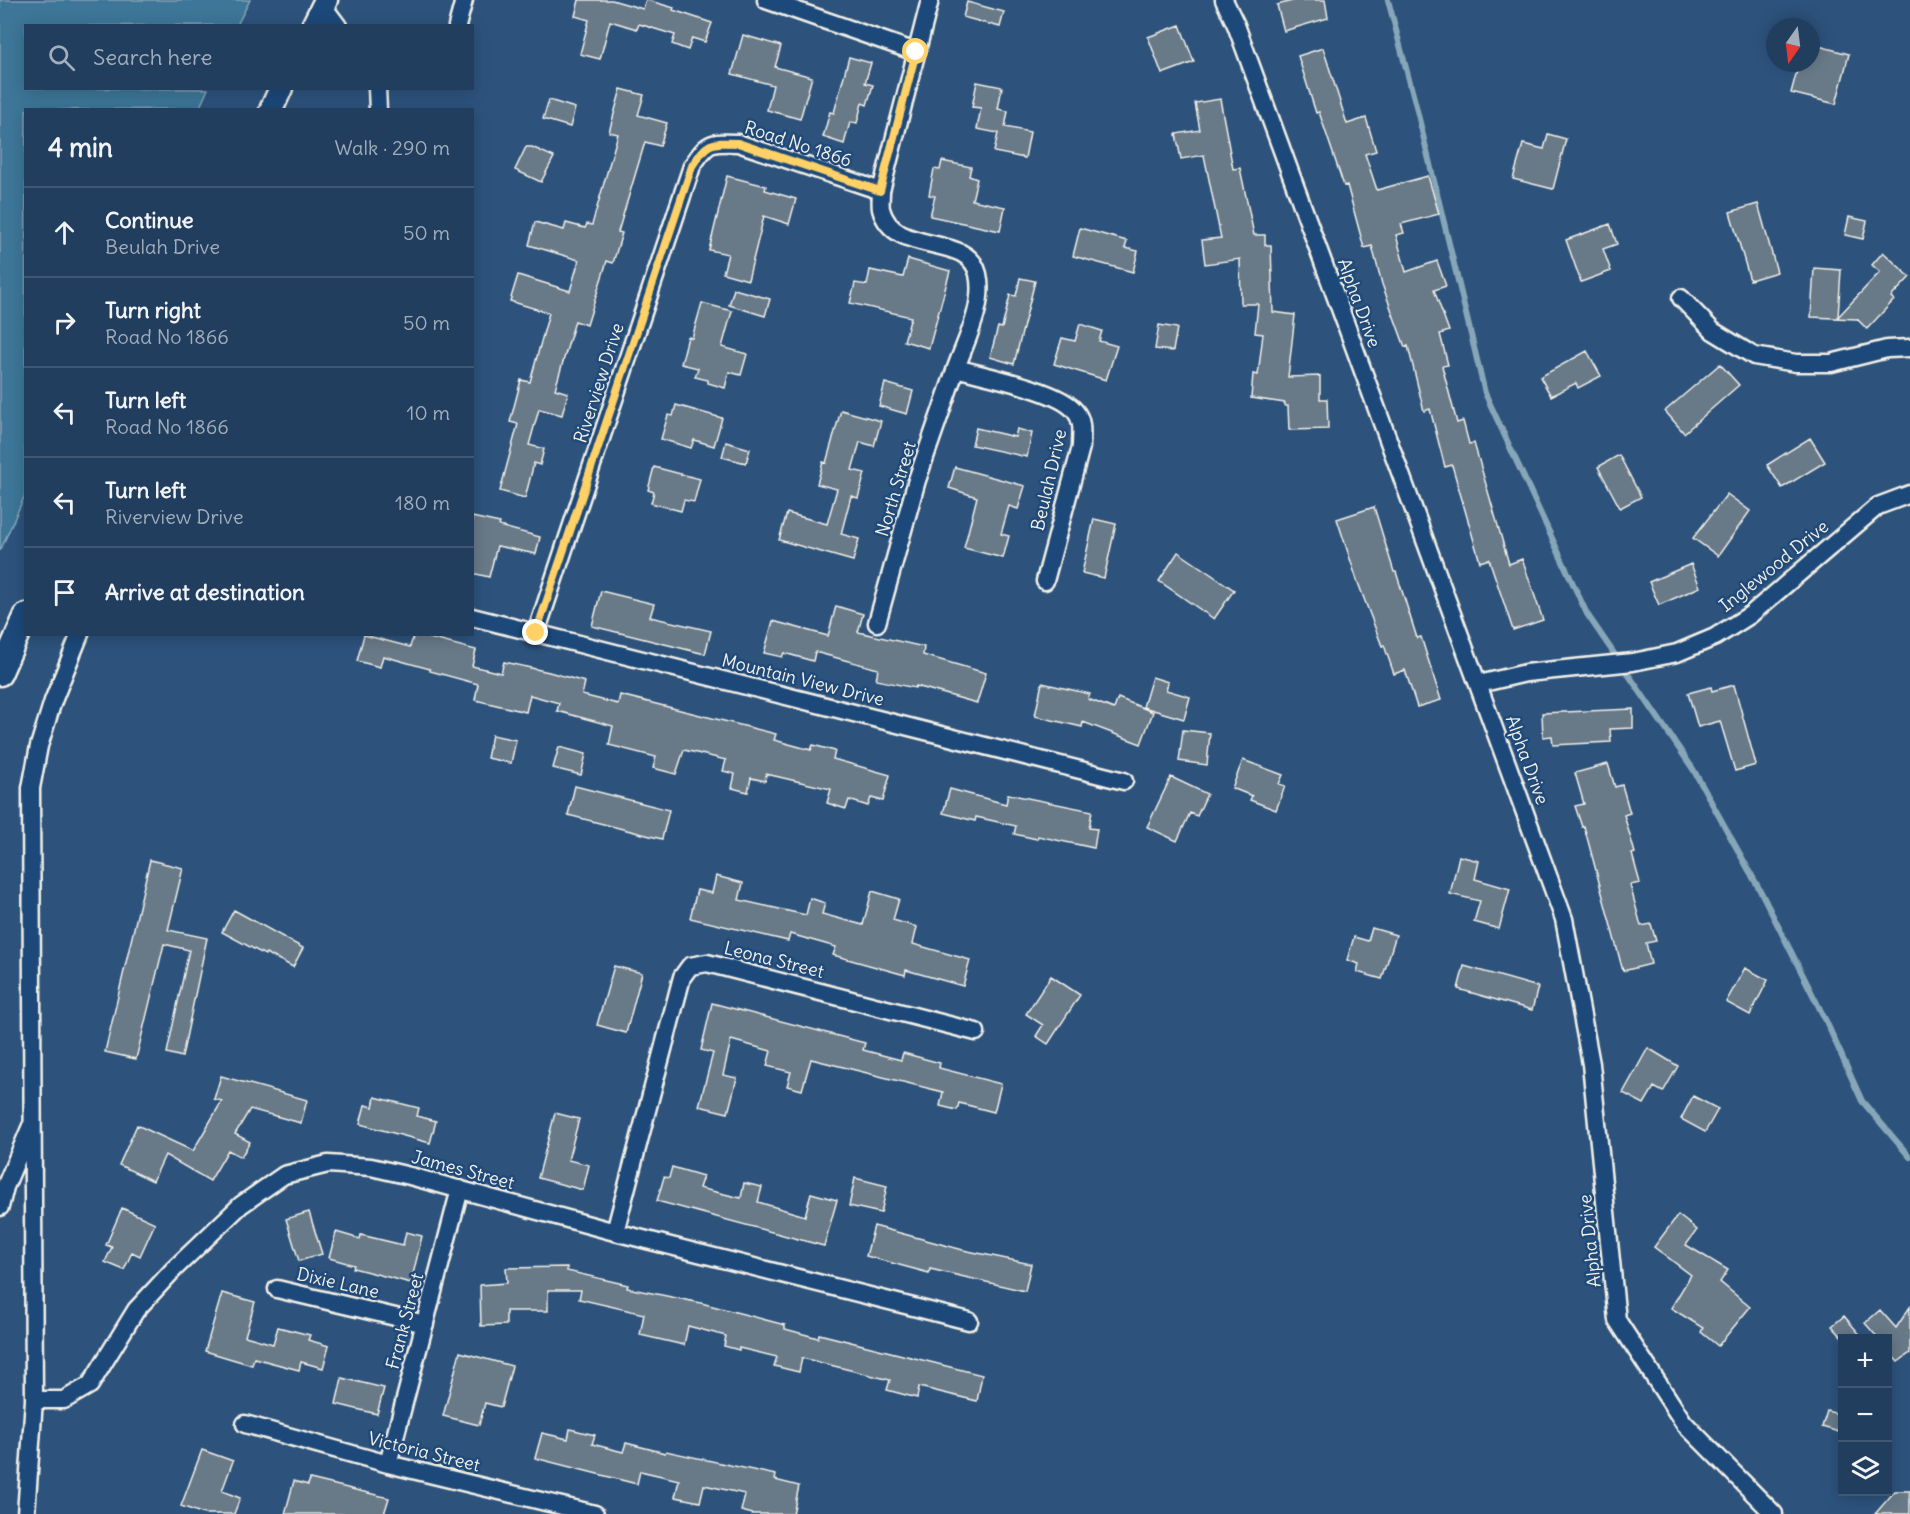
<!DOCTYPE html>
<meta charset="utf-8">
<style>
:root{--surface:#223e5e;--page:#2e4967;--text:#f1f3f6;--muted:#a2aebc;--line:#3f5773}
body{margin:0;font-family:Delius,sans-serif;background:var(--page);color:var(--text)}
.controls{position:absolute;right:18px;bottom:18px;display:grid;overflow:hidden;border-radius:0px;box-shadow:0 3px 15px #0003}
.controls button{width:54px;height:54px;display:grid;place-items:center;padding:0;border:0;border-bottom:2px solid var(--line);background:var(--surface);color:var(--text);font:30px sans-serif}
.compass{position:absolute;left:1766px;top:18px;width:54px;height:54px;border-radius:50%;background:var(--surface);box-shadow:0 3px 15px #0003;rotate:194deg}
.stop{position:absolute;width:18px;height:18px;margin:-14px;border:4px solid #ffd166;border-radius:50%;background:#fff}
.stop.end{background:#ffd166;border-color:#fff;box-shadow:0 2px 6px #0008}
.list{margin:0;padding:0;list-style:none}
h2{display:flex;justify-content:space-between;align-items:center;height:78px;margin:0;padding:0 24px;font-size:26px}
h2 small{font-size:20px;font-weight:400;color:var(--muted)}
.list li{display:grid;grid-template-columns:39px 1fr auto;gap:18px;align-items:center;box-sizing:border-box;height:90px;padding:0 24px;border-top:2px solid var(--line)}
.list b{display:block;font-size:22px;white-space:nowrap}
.list p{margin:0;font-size:20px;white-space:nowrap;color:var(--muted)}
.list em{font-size:20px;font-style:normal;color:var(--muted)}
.icon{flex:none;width:33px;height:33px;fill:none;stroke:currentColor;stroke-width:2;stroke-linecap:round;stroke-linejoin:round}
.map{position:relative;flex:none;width:1910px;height:1514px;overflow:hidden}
.search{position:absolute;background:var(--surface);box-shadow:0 3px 15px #0003;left:24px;top:24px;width:450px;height:66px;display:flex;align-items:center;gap:15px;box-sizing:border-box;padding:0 21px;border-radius:0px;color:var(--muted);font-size:22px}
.panel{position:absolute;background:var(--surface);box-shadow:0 3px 15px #0003;left:24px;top:108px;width:450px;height:528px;border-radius:0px}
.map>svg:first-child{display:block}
.water{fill:#3e7698;stroke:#87a7b8;stroke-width:1.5}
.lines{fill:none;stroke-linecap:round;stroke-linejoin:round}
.stream{stroke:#87a7b8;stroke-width:6}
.building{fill:#677988;stroke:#f4f1e8;stroke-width:1.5}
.street-casing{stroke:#f4f1e8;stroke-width:21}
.secondary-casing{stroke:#f4f1e8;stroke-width:27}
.street{stroke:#1f4a7a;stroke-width:16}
.secondary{stroke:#1f4a7a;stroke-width:22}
.route{stroke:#ffd166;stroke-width:8}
.labels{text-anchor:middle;stroke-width:5;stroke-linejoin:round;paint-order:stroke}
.street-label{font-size:18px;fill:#f4f1e8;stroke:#1f4a7a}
</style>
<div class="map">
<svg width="1910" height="1514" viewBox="0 0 1910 1514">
<rect width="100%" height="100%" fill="#2d537d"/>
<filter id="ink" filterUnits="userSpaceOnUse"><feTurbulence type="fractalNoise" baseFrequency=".0167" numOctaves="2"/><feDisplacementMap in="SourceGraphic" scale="12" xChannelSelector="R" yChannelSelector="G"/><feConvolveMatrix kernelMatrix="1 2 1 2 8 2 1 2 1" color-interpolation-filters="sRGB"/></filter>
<g filter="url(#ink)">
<!-- water -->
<path class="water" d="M 0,0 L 250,0 L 237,25 L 26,26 L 26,88 L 208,89 L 199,109 L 26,110 L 25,495 L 0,551 Z"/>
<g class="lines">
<!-- stream -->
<path class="stream" d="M 1388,0 L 1415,102 L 1485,393 L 1587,614 L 1693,769 L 1762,894 L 1826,1021 L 1862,1101 L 1910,1157"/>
</g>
<!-- building -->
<path class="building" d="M 579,0 L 612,0 L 643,9 L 646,0 L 647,0 L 674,8 L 673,10 L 712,23 L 705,42 L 692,38 L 688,50 L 672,44 L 675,35 L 639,24 L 637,29 L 610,21 L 600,59 L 580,54 L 589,20 L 575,16 Z
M 1296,0 L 1325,0 L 1328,18 L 1284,31 L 1277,5 Z
M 967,2 L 1004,12 L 1000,27 L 963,17 Z
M 1180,25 L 1194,62 L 1162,74 L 1148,37 Z
M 743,35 L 781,46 L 775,67 L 812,77 L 800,119 L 767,110 L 773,85 L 732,74 Z
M 1811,44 L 1849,54 L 1836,104 L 1791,93 L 1799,63 L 1811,63 Z
M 1323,48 L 1347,124 L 1366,118 L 1376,151 L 1365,154 L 1377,190 L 1428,176 L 1439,214 L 1401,224 L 1404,233 L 1396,235 L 1406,272 L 1437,261 L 1446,286 L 1434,290 L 1449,331 L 1440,334 L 1448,365 L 1442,366 L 1457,423 L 1463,421 L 1469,444 L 1474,443 L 1509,564 L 1522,559 L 1543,620 L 1513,630 L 1489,559 L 1480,562 L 1452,465 L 1445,467 L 1430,409 L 1424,411 L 1408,346 L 1405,347 L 1382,284 L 1372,246 L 1364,248 L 1347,185 L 1344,186 L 1319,112 L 1316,113 L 1298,56 Z
M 849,57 L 871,63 L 865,83 L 873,85 L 867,105 L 862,103 L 857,123 L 850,122 L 844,144 L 823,137 L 830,112 L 834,113 Z
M 977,82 L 1002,87 L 998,109 L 1008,111 L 1005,127 L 1030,132 L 1025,158 L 994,152 L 998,133 L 977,129 L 981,108 L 972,107 Z
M 621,89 L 644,95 L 638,115 L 667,123 L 660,146 L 645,142 L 618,232 L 622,233 L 613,263 L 607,261 L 587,325 L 575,321 L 555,389 L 568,393 L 562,415 L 539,409 L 529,445 L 544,449 L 540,465 L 534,463 L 525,498 L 500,491 L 518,424 L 510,422 L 521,380 L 530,382 L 549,313 L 510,301 L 518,275 L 570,291 L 579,260 L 529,245 L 535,222 L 564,230 L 566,223 L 585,228 L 587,224 L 592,225 L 618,134 L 609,132 Z
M 1220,99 L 1233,169 L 1240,168 L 1254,235 L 1265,235 L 1265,245 L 1271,245 L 1273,312 L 1295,315 L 1288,377 L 1320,376 L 1320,399 L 1327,399 L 1328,429 L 1289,430 L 1288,406 L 1285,406 L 1285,403 L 1251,398 L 1253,374 L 1258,375 L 1263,334 L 1255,333 L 1258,304 L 1241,304 L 1240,259 L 1205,264 L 1202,240 L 1221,238 L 1204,155 L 1181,159 L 1176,134 L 1200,130 L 1195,103 Z
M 549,100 L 575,108 L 570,127 L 543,119 Z
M 1548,134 L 1566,139 L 1553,189 L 1513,179 L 1523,144 L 1544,149 Z
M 526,147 L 532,147 L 554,157 L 541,182 L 515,170 Z
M 942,161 L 971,167 L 969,176 L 977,179 L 972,200 L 1005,207 L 1000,231 L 930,216 L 935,196 L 929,195 L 934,169 L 940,170 Z
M 727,176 L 766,186 L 765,190 L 796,199 L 789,224 L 764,216 L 748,280 L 723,273 L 728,254 L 709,250 Z
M 1758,204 L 1777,272 L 1750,280 L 1730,212 Z
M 1849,217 L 1867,221 L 1863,239 L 1845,235 Z
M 1610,224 L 1617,244 L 1603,249 L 1611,271 L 1581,282 L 1566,240 Z
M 1080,228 L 1127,241 L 1125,248 L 1138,251 L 1133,272 L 1073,256 Z
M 1883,252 L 1910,277 L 1891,297 L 1894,300 L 1867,329 L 1857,319 L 1811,317 L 1814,268 L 1841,270 L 1838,317 L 1880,272 L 1872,265 Z
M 908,259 L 950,271 L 929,348 L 904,341 L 911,317 L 850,303 L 855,283 L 867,285 L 870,270 L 903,277 Z
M 1020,278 L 1035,281 L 1014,364 L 990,357 L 998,327 L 1002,328 L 1010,295 L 1016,296 Z
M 734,289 L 770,299 L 765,316 L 729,305 Z
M 702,303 L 732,311 L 722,347 L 747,354 L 741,375 L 729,372 L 725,388 L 708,383 L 708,380 L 695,377 L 698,368 L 681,364 L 688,337 L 692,338 Z
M 1080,324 L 1102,331 L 1099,341 L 1117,346 L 1106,380 L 1054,364 L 1062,338 L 1075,341 Z
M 1159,325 L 1177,328 L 1173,351 L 1155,349 Z
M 1587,351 L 1601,376 L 1578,388 L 1576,383 L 1551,396 L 1540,377 Z
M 1720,364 L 1739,385 L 1684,433 L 1665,411 Z
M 885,383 L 913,391 L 907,414 L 879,406 Z
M 676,405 L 722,418 L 714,446 L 694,440 L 691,448 L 661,439 L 668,415 L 673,416 Z
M 841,410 L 881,421 L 874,446 L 860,442 L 852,470 L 865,473 L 858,498 L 851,496 L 841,534 L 859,539 L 853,561 L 779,540 L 787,513 L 827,524 L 837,489 L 817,484 L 823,462 L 826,463 Z
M 976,428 L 1015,437 L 1017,429 L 1032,433 L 1027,457 L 972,445 Z
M 1810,438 L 1825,462 L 1782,488 L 1767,465 Z
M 726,442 L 750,449 L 746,463 L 722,457 Z
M 1619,455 L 1641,497 L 1620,508 L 1598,467 Z
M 654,467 L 700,479 L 694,502 L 684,500 L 681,511 L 651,503 L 654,492 L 648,490 Z
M 955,467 L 1025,486 L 1018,509 L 1009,506 L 1001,534 L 1009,536 L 1003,558 L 964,548 L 977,497 L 949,488 Z
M 1727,494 L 1750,511 L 1718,556 L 1693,538 Z
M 1374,507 L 1394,572 L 1396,572 L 1417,638 L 1421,637 L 1441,700 L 1417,707 L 1405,670 L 1394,674 L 1384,645 L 1382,646 L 1357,580 L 1337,519 Z
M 472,517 L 500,523 L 499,526 L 540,537 L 536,554 L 497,546 L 489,577 L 472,573 Z
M 1094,519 L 1116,524 L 1104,578 L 1082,573 Z
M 1178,552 L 1234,590 L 1214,619 L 1159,581 Z
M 1691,564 L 1700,587 L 1659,605 L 1649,582 Z
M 601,591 L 654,604 L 650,617 L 711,631 L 705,654 L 592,626 Z
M 836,606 L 863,614 L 858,632 L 924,647 L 923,655 L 986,673 L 977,703 L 916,686 L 915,688 L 876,680 L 878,669 L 815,652 L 813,661 L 784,653 L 782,657 L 764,653 L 773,621 L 828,636 Z
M 414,634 L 476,650 L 472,666 L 501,673 L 504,662 L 549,672 L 585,682 L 582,695 L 618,704 L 620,695 L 776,734 L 774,740 L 811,750 L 813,745 L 835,751 L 833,759 L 890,775 L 883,801 L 871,798 L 868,806 L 849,800 L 846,809 L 827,803 L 831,789 L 766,774 L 765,781 L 751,778 L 748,792 L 732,788 L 735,774 L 723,771 L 726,760 L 684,750 L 676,774 L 653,768 L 656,757 L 609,745 L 613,726 L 557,711 L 559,703 L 530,695 L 526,712 L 475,700 L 478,684 L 430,671 L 430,669 L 383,656 L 380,667 L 357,661 L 364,635 L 410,647 Z
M 1152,677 L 1168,682 L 1166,690 L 1190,697 L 1184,719 L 1143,707 Z
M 1042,683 L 1090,694 L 1088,699 L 1114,709 L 1118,698 L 1153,712 L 1141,744 L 1083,722 L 1082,727 L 1035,716 Z
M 1734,685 L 1756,765 L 1735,771 L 1720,721 L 1698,727 L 1688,693 L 1711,687 L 1712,691 Z
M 1633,709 L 1633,728 L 1610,729 L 1611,742 L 1553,745 L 1552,736 L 1543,737 L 1542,713 Z
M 1183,730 L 1210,733 L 1207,765 L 1179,761 Z
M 492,735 L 516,740 L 511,763 L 487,758 Z
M 559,747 L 586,754 L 581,775 L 553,768 Z
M 1243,760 L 1283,775 L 1279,784 L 1285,786 L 1276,810 L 1250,800 L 1252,796 L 1232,788 Z
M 1608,764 L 1615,787 L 1622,785 L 1630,813 L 1624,815 L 1635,853 L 1632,854 L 1640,883 L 1630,885 L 1641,926 L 1651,924 L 1656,941 L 1646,943 L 1651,964 L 1623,971 L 1584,826 L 1582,827 L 1575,806 L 1584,804 L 1575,773 Z
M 1171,777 L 1207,794 L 1197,816 L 1190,813 L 1177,841 L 1147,827 Z
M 575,786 L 669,810 L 662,839 L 568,815 Z
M 950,789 L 1006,804 L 1008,794 L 1092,811 L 1089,828 L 1097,829 L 1094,848 L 1038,836 L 1037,839 L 1014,834 L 1016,826 L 976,817 L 975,821 L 943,813 Z
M 1459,856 L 1479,861 L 1475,879 L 1510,889 L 1499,929 L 1474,922 L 1480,901 L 1450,894 Z
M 150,860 L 183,868 L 168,930 L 207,938 L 182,1057 L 167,1053 L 189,950 L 164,944 L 136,1059 L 105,1052 Z
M 716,876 L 743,883 L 739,900 L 806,915 L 810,898 L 825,903 L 822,914 L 863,925 L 872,891 L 899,899 L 893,920 L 917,927 L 913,944 L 970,960 L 963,986 L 906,970 L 905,975 L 833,955 L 836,947 L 790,934 L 788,941 L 690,918 L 697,890 L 712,893 Z
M 234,910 L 303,948 L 293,967 L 266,953 L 265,955 L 222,932 Z
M 1372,928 L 1396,935 L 1382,979 L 1357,972 L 1359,964 L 1347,960 L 1354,937 L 1368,941 Z
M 614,966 L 642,973 L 626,1033 L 597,1025 Z
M 1464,966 L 1538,987 L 1532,1010 L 1458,989 Z
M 1745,968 L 1768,980 L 1750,1015 L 1726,1002 Z
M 1051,976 L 1080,995 L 1048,1044 L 1036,1036 L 1043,1025 L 1026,1014 Z
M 712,1003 L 865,1043 L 863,1050 L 901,1060 L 903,1053 L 940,1063 L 939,1068 L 1001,1084 L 994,1112 L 959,1103 L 957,1110 L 940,1106 L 943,1092 L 811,1059 L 802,1090 L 787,1086 L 791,1072 L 767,1066 L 771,1051 L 731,1040 L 723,1075 L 737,1078 L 728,1113 L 699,1106 L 713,1053 L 701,1050 Z
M 1648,1048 L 1678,1066 L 1663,1092 L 1654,1087 L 1644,1104 L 1623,1093 Z
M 221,1076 L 307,1100 L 301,1123 L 250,1109 L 235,1134 L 250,1142 L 241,1157 L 228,1150 L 210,1181 L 165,1155 L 153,1181 L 119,1165 L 137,1125 L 193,1151 L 222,1101 L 214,1099 Z
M 1693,1096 L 1718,1109 L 1705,1132 L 1681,1119 Z
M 375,1097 L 419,1108 L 417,1116 L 436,1121 L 430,1143 L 360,1124 L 365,1105 L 373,1107 Z
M 555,1113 L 579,1119 L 568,1160 L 589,1165 L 583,1190 L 538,1178 Z
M 672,1167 L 703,1176 L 699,1188 L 741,1198 L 744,1183 L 762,1187 L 758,1202 L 805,1216 L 811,1193 L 837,1200 L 824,1246 L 657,1201 L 664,1177 L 669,1178 Z
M 855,1178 L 887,1186 L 881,1213 L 849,1206 Z
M 122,1208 L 155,1223 L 140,1256 L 132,1252 L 124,1270 L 105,1262 L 112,1247 L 106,1245 Z
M 309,1212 L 322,1254 L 299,1261 L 286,1219 Z
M 1678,1215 L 1697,1230 L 1686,1245 L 1728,1270 L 1720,1282 L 1750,1307 L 1718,1346 L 1701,1332 L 1703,1328 L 1671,1308 L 1691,1275 L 1654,1247 Z
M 874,1226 L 963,1250 L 1031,1264 L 1025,1291 L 930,1269 L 929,1273 L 866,1256 Z
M 336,1232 L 360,1239 L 361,1235 L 403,1245 L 406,1232 L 422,1236 L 411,1283 L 353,1268 L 354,1265 L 329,1258 Z
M 567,1267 L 567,1271 L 628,1285 L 627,1288 L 701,1303 L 785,1325 L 785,1329 L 818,1338 L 819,1334 L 982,1375 L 977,1401 L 919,1387 L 917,1398 L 887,1390 L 890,1380 L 802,1358 L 799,1372 L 774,1366 L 777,1357 L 739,1348 L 739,1350 L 724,1346 L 726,1336 L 688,1326 L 684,1345 L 640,1335 L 644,1314 L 579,1299 L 581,1290 L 548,1290 L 548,1311 L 506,1311 L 506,1325 L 481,1326 L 480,1285 L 507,1283 L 506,1268 Z
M 222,1293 L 255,1302 L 245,1336 L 273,1344 L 278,1327 L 310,1335 L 308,1340 L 329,1346 L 323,1368 L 301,1362 L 299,1370 L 254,1358 L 252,1365 L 205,1351 Z
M 1910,1307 L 1910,1353 L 1898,1362 L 1887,1350 L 1887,1338 L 1878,1338 L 1865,1323 L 1880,1310 L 1896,1328 Z
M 1844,1316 L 1863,1338 L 1843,1338 L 1832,1326 Z
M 460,1352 L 512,1366 L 501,1407 L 485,1403 L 479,1425 L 443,1416 Z
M 342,1378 L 384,1388 L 377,1414 L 336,1404 Z
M 1827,1411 L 1842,1415 L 1842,1433 L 1822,1427 Z
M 570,1429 L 595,1435 L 592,1444 L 623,1452 L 626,1443 L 665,1453 L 666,1451 L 776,1475 L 775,1480 L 799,1486 L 793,1514 L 753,1514 L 741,1511 L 745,1494 L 704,1485 L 700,1502 L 675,1497 L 679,1480 L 640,1471 L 637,1484 L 535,1458 L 542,1433 L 568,1439 Z
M 202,1450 L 233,1461 L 222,1491 L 240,1498 L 234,1514 L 204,1514 L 181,1506 Z
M 310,1479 L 389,1498 L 384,1514 L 285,1514 L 294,1481 L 308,1485 Z
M 1895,1491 L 1910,1491 L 1910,1514 L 1875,1514 Z"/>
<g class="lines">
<defs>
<path id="street" d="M 766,0 L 916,52
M 930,0 L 881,191 C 881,197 880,204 881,209 C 894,258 968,231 978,274 C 985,305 966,340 956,368 C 984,376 1059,390 1075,411 C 1084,421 1081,435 1081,447 L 1045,581
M 1224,0 L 1236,25 L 1564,919 L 1591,1064 L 1617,1320 L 1684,1423 L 1774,1514
M 323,6 L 338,26
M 457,26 L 464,0
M 377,88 L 378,110
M 1681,298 L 1713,331 L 1754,356 L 1796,363 L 1831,363 L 1887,349 L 1910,348
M 472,617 L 1124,781
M 877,623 L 917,480 L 956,368
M 536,633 L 692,166 C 708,142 709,142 738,143 L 881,191
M 1479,684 L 1526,673 L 1633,662 L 1677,653 L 1715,637 L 1750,615 L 1878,506 L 1910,494
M 0,1207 L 5,1187 L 31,1126
M 615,1232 L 682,977 L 690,966 L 707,963 L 976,1032
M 277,1289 L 425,1324
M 34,1400 L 64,1400 L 90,1385 L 136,1310 L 174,1269 L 241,1205 L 284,1175 L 328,1164 L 371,1167 L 410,1176 L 615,1232 L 969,1321
M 245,1424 L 388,1464 L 595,1514
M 388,1464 L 460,1189
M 26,1514 L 34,1400 L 31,788 L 39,746 L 53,701 L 80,634"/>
<path id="secondary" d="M 313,26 L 326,0
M 271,110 L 281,88
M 0,674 L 26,615"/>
</defs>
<!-- street casing -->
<use href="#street" class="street-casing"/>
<!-- secondary casing -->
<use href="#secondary" class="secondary-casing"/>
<!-- street -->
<use href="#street" class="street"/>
<!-- secondary -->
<use href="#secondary" class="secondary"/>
</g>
</g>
<g class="lines" filter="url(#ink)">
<!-- route -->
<path class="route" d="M 536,633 L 692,166 C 708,142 709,142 738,143 L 880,191 L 916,52"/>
</g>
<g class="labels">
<!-- street labels -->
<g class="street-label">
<text transform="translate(798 144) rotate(18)" y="6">Road No 1866</text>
<text transform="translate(1359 303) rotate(70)" y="6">Alpha Drive</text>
<text transform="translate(599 383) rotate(-72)" y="6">Riverview Drive</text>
<text transform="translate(1049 480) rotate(-77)" y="6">Beulah Drive</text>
<text transform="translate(896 489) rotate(-73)" y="6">North Street</text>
<text transform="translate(1774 566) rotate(-39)" y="6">Inglewood Drive</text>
<text transform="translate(803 680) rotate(14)" y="6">Mountain View Drive</text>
<text transform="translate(1527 760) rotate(70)" y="6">Alpha Drive</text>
<text transform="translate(774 960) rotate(14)" y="6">Leona Street</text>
<text transform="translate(463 1170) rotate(15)" y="6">James Street</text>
<text transform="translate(1590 1241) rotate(-96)" y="6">Alpha Drive</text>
<text transform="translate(338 1283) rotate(13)" y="6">Dixie Lane</text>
<text transform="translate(405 1321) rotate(-75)" y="6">Frank Street</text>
<text transform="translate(424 1452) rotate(14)" y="6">Victoria Street</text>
</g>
</g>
</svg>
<div class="controls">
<button>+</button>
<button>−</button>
<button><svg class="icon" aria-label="layers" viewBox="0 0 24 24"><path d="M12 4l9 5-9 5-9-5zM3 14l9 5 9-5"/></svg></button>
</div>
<svg class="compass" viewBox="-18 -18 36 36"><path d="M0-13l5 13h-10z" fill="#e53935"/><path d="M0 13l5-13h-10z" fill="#a2aebc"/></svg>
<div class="stop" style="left:916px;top:52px"></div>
<div class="stop end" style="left:536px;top:633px"></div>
<div class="search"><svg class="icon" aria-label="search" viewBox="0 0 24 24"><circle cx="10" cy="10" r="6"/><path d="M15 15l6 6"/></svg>Search here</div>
<section class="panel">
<h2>4 min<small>Walk · 290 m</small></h2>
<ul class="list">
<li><svg class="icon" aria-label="ahead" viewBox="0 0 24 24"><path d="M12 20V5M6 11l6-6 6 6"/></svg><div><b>Continue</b><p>Beulah Drive</p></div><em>50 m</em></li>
<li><svg class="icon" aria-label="right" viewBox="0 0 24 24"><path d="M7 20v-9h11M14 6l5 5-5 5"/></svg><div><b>Turn right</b><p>Road No 1866</p></div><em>50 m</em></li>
<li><svg class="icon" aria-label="left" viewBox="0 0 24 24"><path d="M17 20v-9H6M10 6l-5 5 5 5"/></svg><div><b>Turn left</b><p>Road No 1866</p></div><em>10 m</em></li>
<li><svg class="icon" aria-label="left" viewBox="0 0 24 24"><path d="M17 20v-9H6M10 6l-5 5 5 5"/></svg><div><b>Turn left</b><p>Riverview Drive</p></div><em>180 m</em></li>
<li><svg class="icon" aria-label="arrive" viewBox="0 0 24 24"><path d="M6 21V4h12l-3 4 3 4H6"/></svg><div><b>Arrive at destination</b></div></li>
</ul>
</section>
</div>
